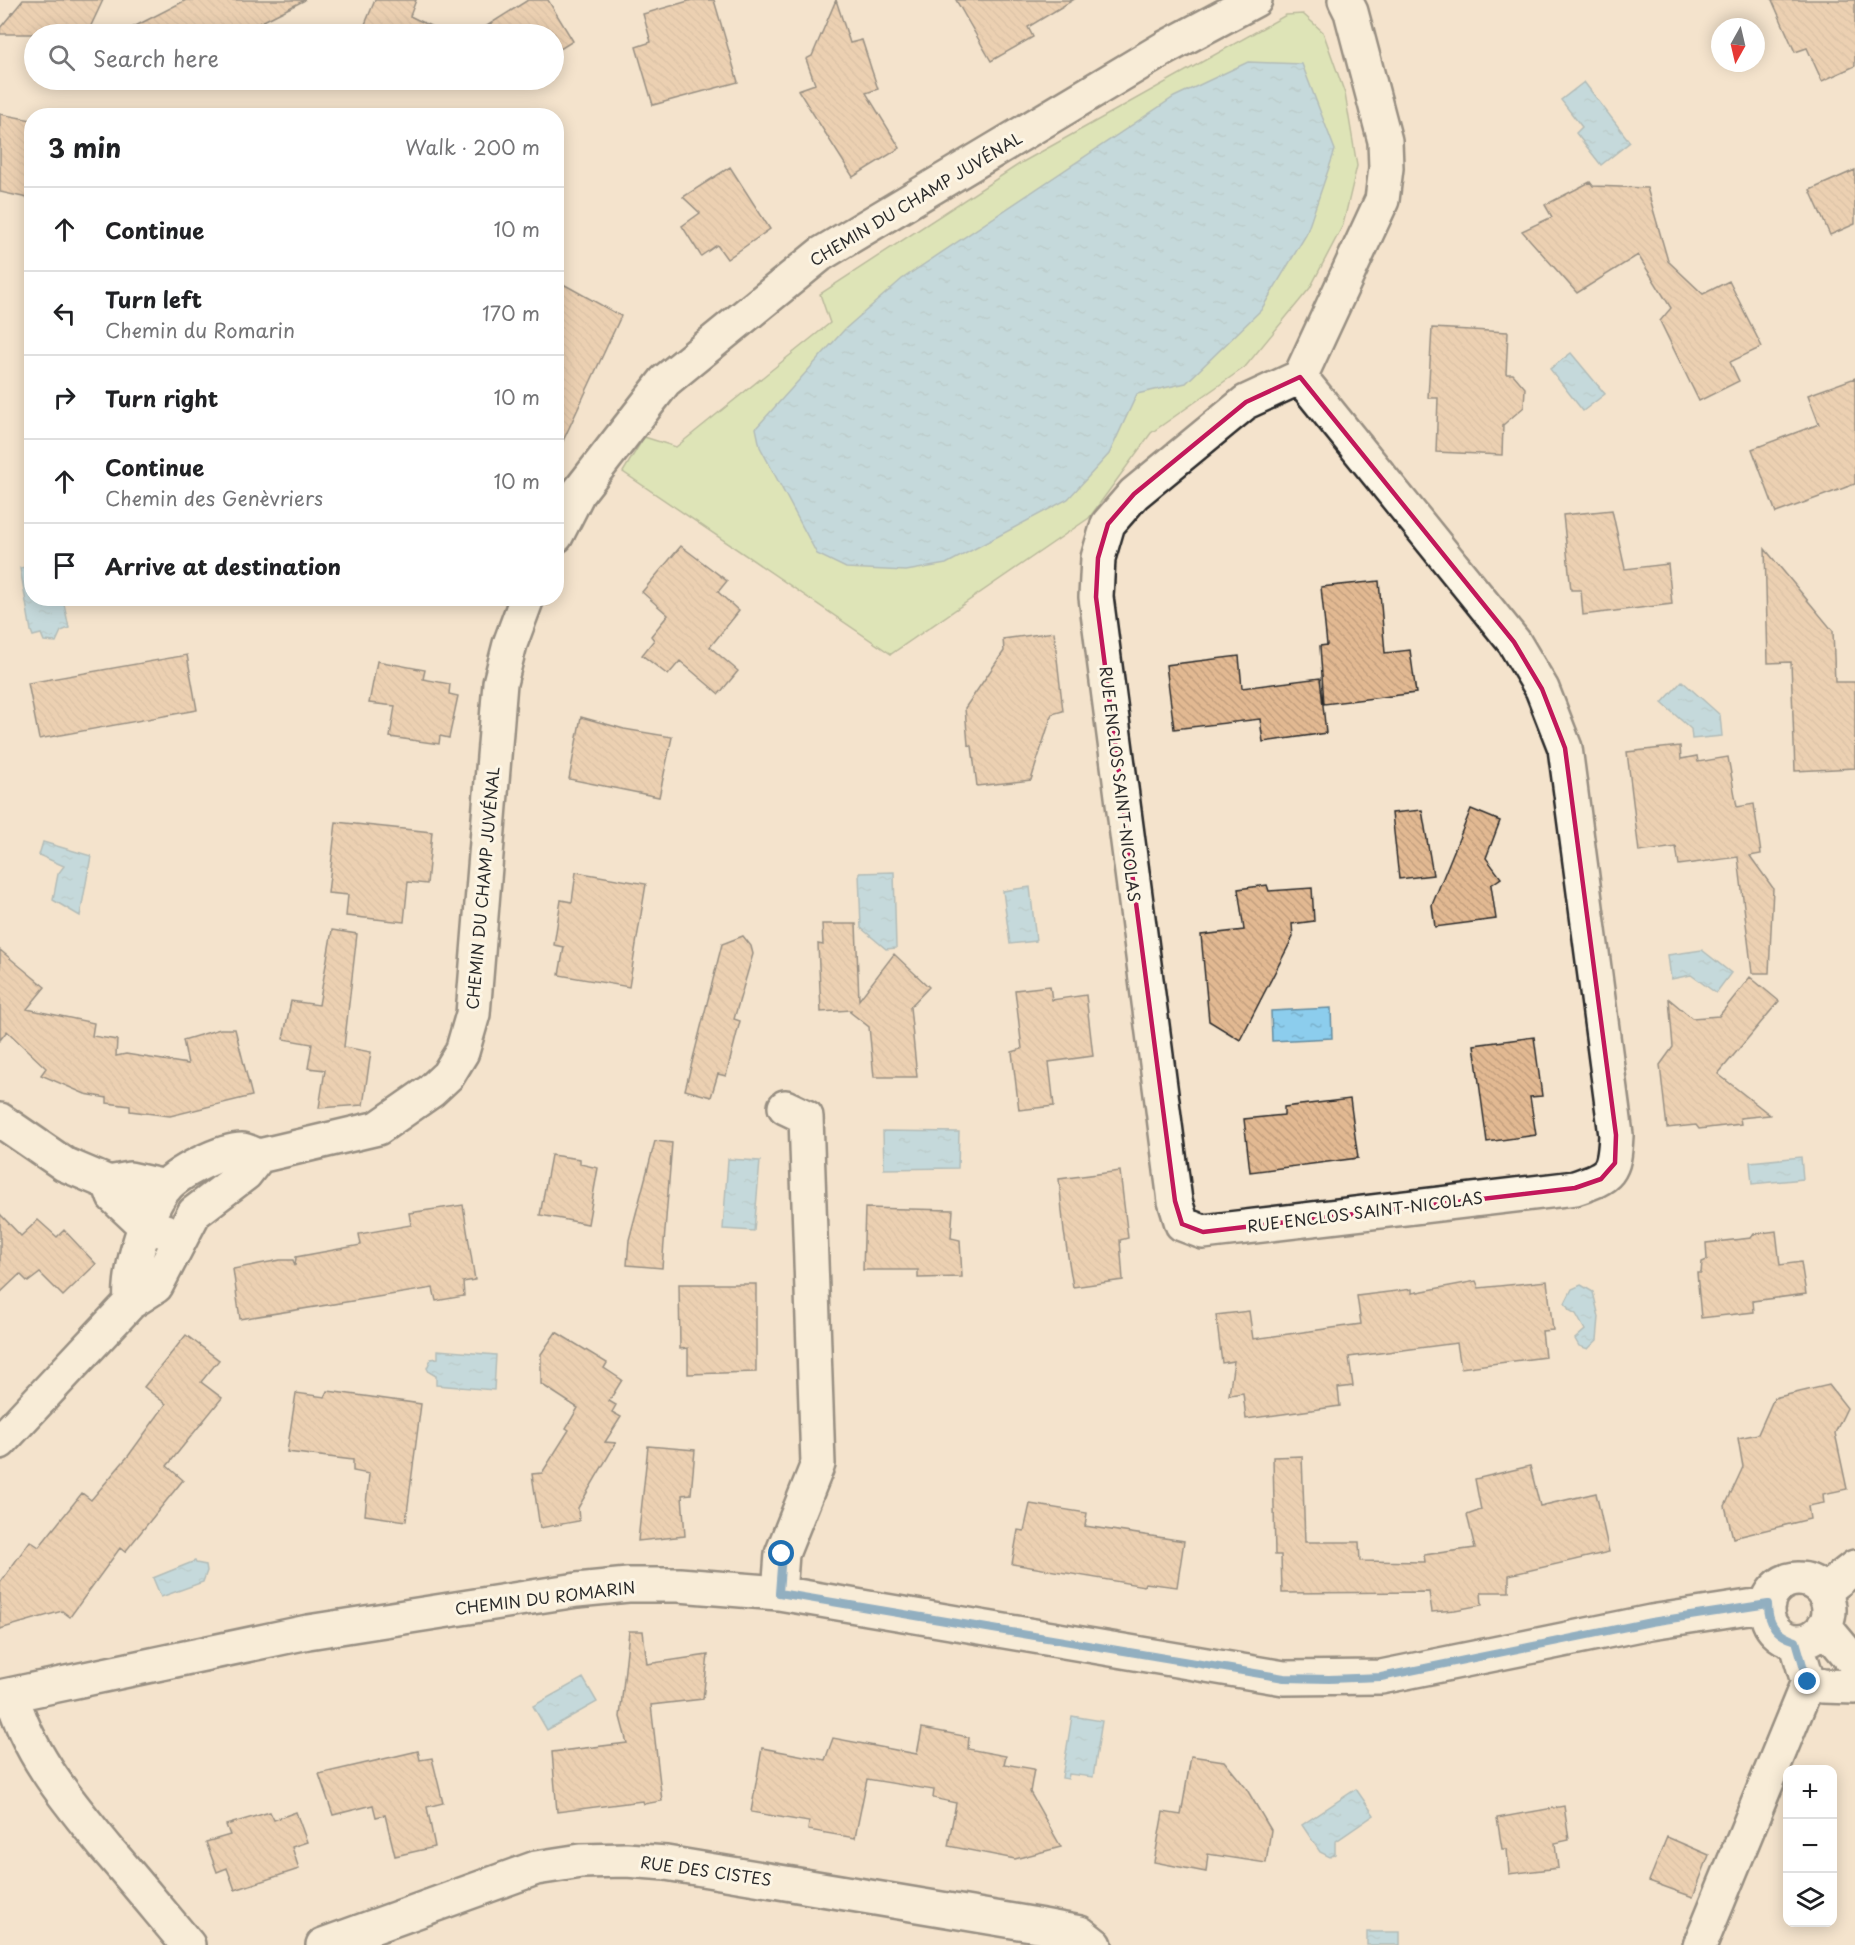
<!DOCTYPE html>
<meta charset="utf-8">
<style>
:root{--surface:#fff;--page:#f2f2f2;--text:#202124;--muted:#757577;--line:#e0e0e0}
body{margin:0;font-family:"Playpen Sans",sans-serif;background:var(--page);color:var(--text)}
.controls{position:absolute;right:18px;bottom:18px;display:grid;overflow:hidden;border-radius:12px;box-shadow:0 3px 15px #0003}
.controls button{width:54px;height:54px;display:grid;place-items:center;padding:0;border:0;border-bottom:2px solid var(--line);background:var(--surface);color:var(--text);font:30px sans-serif}
.compass{position:absolute;left:1711px;top:18px;width:54px;height:54px;border-radius:50%;background:var(--surface);box-shadow:0 3px 15px #0003;rotate:188deg}
.stop{position:absolute;width:18px;height:18px;margin:-14px;border:4px solid #1f6fb2;border-radius:50%;background:#fff}
.stop.end{background:#1f6fb2;border-color:#fff;box-shadow:0 2px 6px #0008}
.list{margin:0;padding:0;list-style:none}
h2{display:flex;justify-content:space-between;align-items:center;height:78px;margin:0;padding:0 24px;font-size:26px}
h2 small{font-size:20px;font-weight:400;color:var(--muted)}
.list li{display:grid;grid-template-columns:39px 1fr auto;gap:18px;align-items:center;box-sizing:border-box;height:84px;padding:0 24px;border-top:2px solid var(--line)}
.list b{display:block;font-size:22px;white-space:nowrap}
.list p{margin:0;font-size:20px;white-space:nowrap;color:var(--muted)}
.list em{font-size:20px;font-style:normal;color:var(--muted)}
.icon{flex:none;width:33px;height:33px;fill:none;stroke:currentColor;stroke-width:2;stroke-linecap:round;stroke-linejoin:round}
.map{position:relative;flex:none;width:1855px;height:1945px;overflow:hidden}
.search{position:absolute;background:var(--surface);box-shadow:0 3px 15px #0003;left:24px;top:24px;width:540px;height:66px;display:flex;align-items:center;gap:15px;box-sizing:border-box;padding:0 21px;border-radius:33px;color:var(--muted);font-size:22px}
.panel{position:absolute;background:var(--surface);box-shadow:0 3px 15px #0003;left:24px;top:108px;width:540px;height:498px;border-radius:24px}
.map>svg:first-child{display:block}
.grass{fill:#c3e59e;stroke:#778864;stroke-width:1.5}
.water{fill:url(#water-ripples);stroke:#658c9f;stroke-width:1.5}
.building{fill:url(#building-back-hatch);stroke:#2b2b2b;stroke-width:1.5}
.lines{fill:none;stroke-linecap:round;stroke-linejoin:round}
.minor-casing{stroke:#2b2b2b;stroke-width:38}
.minor{stroke:#fcf5e5;stroke-width:33}
.route{stroke:#1f6fb2;stroke-width:8}
.marked{fill:none;stroke:#c2185b;stroke-width:4.5;stroke-linejoin:round}
.labels{text-anchor:middle;stroke-width:6;stroke-linejoin:round;paint-order:stroke}
.street-label{font-size:16px;fill:#2b2b2b;stroke:#fcf5e5}
</style>
<div class="map">
<svg width="1855" height="1945" viewBox="0 0 1855 1945">
<defs>
<pattern id="water-ripples" width="26" height="14" patternUnits="userSpaceOnUse" patternTransform="scale(1.5)"><rect width="26" height="14" fill="#8ccded"/><path d="M2 4q2-2 4 0t4 0M15 11q2-2 4 0t4 0" fill="none" stroke="#79b0cb"/></pattern>
<pattern id="building-back-hatch" width="6" height="6" patternUnits="userSpaceOnUse" patternTransform="scale(1.5)"><rect width="6" height="6" fill="#e2b992"/><path d="M-1 5l2 2M0 0l6 6M5-1l2 2" fill="none" stroke="#c29f7e"/></pattern>
</defs>
<rect width="100%" height="100%" fill="#f4e3cc"/>
<filter id="ink" filterUnits="userSpaceOnUse"><feTurbulence type="fractalNoise" baseFrequency=".0167" numOctaves="2"/><feDisplacementMap in="SourceGraphic" scale="12" xChannelSelector="R" yChannelSelector="G"/><feConvolveMatrix kernelMatrix="1 2 1 2 8 2 1 2 1" color-interpolation-filters="sRGB"/></filter>
<g filter="url(#ink)">
<!-- grass -->
<path class="grass" d="M 1303,14 L 1323,32 L 1345,94 L 1357,166 L 1343,225 L 1310,288 L 1245,367 L 1151,433 L 1089,518 L 891,654 L 623,472 L 644,437 L 676,447 L 830,323 L 820,294 L 1021,163 L 1286,15 Z"/>
<!-- water -->
<path class="water" d="M 1248,62 L 1302,64 L 1335,150 L 1306,235 L 1261,310 L 1186,383 L 1137,394 L 1109,454 L 1068,499 L 946,564 L 906,571 L 846,568 L 817,554 L 760,447 L 756,428 L 845,329 L 902,279 L 1174,97 Z
M 1584,82 L 1630,142 L 1601,165 L 1576,133 L 1582,127 L 1561,100 Z
M 1571,353 L 1605,394 L 1583,411 L 1550,369 Z
M 31,566 L 32,598 L 63,599 L 69,628 L 61,631 L 56,642 L 44,641 L 41,634 L 33,636 L 31,631 L 20,568 Z
M 1682,681 L 1720,715 L 1722,736 L 1692,739 L 1691,729 L 1662,703 Z
M 43,842 L 91,856 L 80,916 L 53,900 L 58,874 L 64,866 L 39,855 Z
M 894,872 L 896,948 L 886,949 L 861,928 L 859,873 Z
M 1030,887 L 1036,941 L 1010,944 L 1003,891 Z
M 1702,950 L 1731,973 L 1716,993 L 1691,975 L 1671,979 L 1668,955 Z
M 1331,1008 L 1332,1038 L 1272,1041 L 1271,1011 Z
M 883,1131 L 959,1132 L 958,1168 L 884,1169 Z
M 1801,1157 L 1803,1179 L 1752,1184 L 1750,1162 Z
M 728,1159 L 760,1161 L 754,1231 L 723,1229 Z
M 1581,1285 L 1593,1292 L 1599,1317 L 1597,1340 L 1588,1349 L 1579,1346 L 1575,1339 L 1585,1330 L 1576,1314 L 1569,1310 L 1565,1303 L 1572,1289 Z
M 438,1350 L 496,1355 L 494,1390 L 436,1385 L 436,1376 L 429,1372 L 427,1368 L 431,1359 L 438,1358 Z
M 195,1561 L 196,1563 L 206,1565 L 207,1571 L 203,1582 L 161,1597 L 153,1578 Z
M 583,1678 L 597,1702 L 547,1730 L 533,1706 Z
M 1072,1716 L 1102,1721 L 1093,1777 L 1069,1774 L 1068,1779 L 1062,1778 Z
M 1356,1789 L 1374,1815 L 1335,1842 L 1335,1854 L 1330,1857 L 1320,1852 L 1302,1825 Z
M 1367,1932 L 1400,1932 L 1400,1945 L 1367,1945 Z"/>
<!-- building -->
<path class="building" d="M 23,0 L 103,0 L 87,34 L 0,34 L 0,28 Z
M 186,0 L 305,0 L 238,34 L 120,34 Z
M 375,0 L 416,0 L 410,16 L 437,29 L 435,34 L 361,34 Z
M 528,0 L 548,0 L 573,41 L 554,53 L 554,34 L 474,34 Z
M 692,0 L 714,0 L 738,82 L 653,105 L 636,47 L 651,42 L 643,14 Z
M 836,0 L 850,43 L 862,40 L 872,71 L 878,89 L 866,93 L 900,148 L 853,177 L 798,90 L 815,84 L 806,59 L 812,56 Z
M 956,0 L 1073,0 L 1028,27 L 1033,37 L 991,61 Z
M 1772,0 L 1855,0 L 1855,66 L 1822,81 L 1807,48 L 1795,52 Z
M 0,114 L 32,120 L 32,199 L 0,192 Z
M 730,167 L 770,229 L 727,259 L 717,245 L 701,256 L 682,226 L 700,213 L 683,197 Z
M 1855,170 L 1855,224 L 1830,235 L 1810,190 Z
M 1590,182 L 1593,186 L 1647,188 L 1668,261 L 1703,294 L 1729,281 L 1762,347 L 1730,362 L 1739,381 L 1699,401 L 1660,321 L 1671,308 L 1638,255 L 1577,293 L 1522,231 L 1552,217 L 1545,205 Z
M 556,280 L 621,316 L 556,456 Z
M 1432,328 L 1508,332 L 1506,374 L 1513,374 L 1525,388 L 1524,407 L 1503,425 L 1502,455 L 1436,452 L 1438,398 L 1428,398 Z
M 1855,378 L 1855,484 L 1776,513 L 1752,449 L 1819,424 L 1808,395 Z
M 1612,510 L 1625,569 L 1668,564 L 1672,604 L 1583,615 L 1581,590 L 1571,590 L 1563,515 Z
M 681,546 L 727,581 L 718,592 L 739,611 L 710,647 L 738,671 L 719,694 L 680,661 L 668,675 L 642,655 L 654,640 L 651,636 L 668,615 L 642,592 Z
M 1765,549 L 1833,631 L 1835,682 L 1855,682 L 1855,768 L 1795,771 L 1791,662 L 1768,663 Z
M 1379,581 L 1385,653 L 1410,650 L 1416,693 L 1324,704 L 1320,646 L 1327,645 L 1321,587 Z
M 1054,632 L 1063,711 L 1052,714 L 1031,780 L 977,786 L 972,746 L 968,745 L 965,708 L 1004,651 L 1003,639 Z
M 187,655 L 197,710 L 39,739 L 28,683 Z
M 1239,656 L 1242,688 L 1320,678 L 1326,733 L 1263,742 L 1260,719 L 1174,729 L 1166,665 Z
M 377,661 L 425,670 L 423,679 L 450,684 L 449,694 L 458,696 L 449,738 L 440,736 L 439,744 L 390,737 L 395,706 L 369,703 Z
M 581,717 L 624,729 L 672,737 L 659,797 L 569,779 Z
M 1680,746 L 1681,759 L 1697,756 L 1698,762 L 1728,757 L 1737,807 L 1754,804 L 1761,854 L 1750,856 L 1773,888 L 1769,973 L 1752,973 L 1738,857 L 1679,865 L 1676,847 L 1639,852 L 1627,752 Z
M 1471,809 L 1500,821 L 1486,858 L 1501,878 L 1491,885 L 1496,919 L 1435,927 L 1432,905 Z
M 1422,810 L 1433,875 L 1399,879 L 1392,813 Z
M 336,822 L 432,832 L 427,884 L 408,882 L 404,922 L 346,916 L 348,895 L 328,893 Z
M 576,872 L 646,884 L 629,987 L 559,975 L 564,947 L 554,945 L 561,900 L 572,902 Z
M 1267,885 L 1269,891 L 1312,888 L 1314,921 L 1292,924 L 1293,937 L 1240,1040 L 1209,1021 L 1201,935 L 1244,930 L 1238,889 Z
M 822,924 L 856,924 L 859,1000 L 894,954 L 929,987 L 910,1007 L 917,1077 L 874,1077 L 869,1027 L 850,1012 L 851,1010 L 821,1012 L 818,944 L 823,945 Z
M 332,930 L 357,934 L 344,1047 L 371,1052 L 363,1105 L 319,1108 L 325,1070 L 308,1068 L 312,1044 L 283,1039 L 291,1001 L 319,1005 Z
M 743,936 L 751,946 L 753,954 L 734,1019 L 740,1021 L 726,1076 L 718,1074 L 711,1097 L 685,1090 L 722,944 Z
M 0,950 L 45,987 L 27,1009 L 94,1023 L 92,1036 L 117,1040 L 116,1056 L 126,1054 L 188,1064 L 183,1040 L 220,1029 L 235,1029 L 252,1096 L 170,1116 L 130,1111 L 130,1106 L 107,1103 L 107,1098 L 85,1094 L 41,1075 L 46,1068 L 7,1031 L 0,1040 Z
M 1750,977 L 1779,1001 L 1718,1074 L 1770,1115 L 1740,1118 L 1741,1124 L 1699,1129 L 1696,1125 L 1667,1128 L 1660,1065 L 1673,1047 L 1669,999 L 1692,1018 L 1719,1016 Z
M 1050,986 L 1052,1000 L 1086,995 L 1093,1056 L 1049,1062 L 1054,1106 L 1019,1110 L 1012,1052 L 1022,1049 L 1015,990 Z
M 1534,1037 L 1542,1096 L 1530,1097 L 1536,1135 L 1487,1142 L 1474,1045 Z
M 1350,1099 L 1358,1158 L 1250,1172 L 1244,1119 L 1284,1115 L 1284,1107 Z
M 655,1141 L 672,1143 L 662,1268 L 627,1265 L 629,1240 Z
M 551,1155 L 580,1159 L 580,1164 L 598,1168 L 588,1224 L 540,1215 Z
M 1120,1171 L 1128,1238 L 1120,1240 L 1123,1280 L 1073,1287 L 1064,1232 L 1059,1179 Z
M 463,1205 L 475,1280 L 463,1282 L 464,1296 L 436,1301 L 433,1288 L 240,1319 L 233,1269 L 280,1260 L 293,1260 L 295,1266 L 296,1257 L 361,1245 L 359,1234 L 411,1225 L 409,1213 Z
M 865,1208 L 953,1210 L 951,1238 L 960,1240 L 962,1277 L 918,1278 L 918,1270 L 863,1270 Z
M 0,1214 L 21,1236 L 38,1220 L 57,1237 L 64,1230 L 96,1264 L 63,1296 L 40,1273 L 28,1282 L 20,1274 L 0,1293 Z
M 1776,1231 L 1780,1265 L 1801,1262 L 1806,1294 L 1753,1301 L 1754,1312 L 1701,1318 L 1697,1273 L 1701,1273 L 1702,1262 L 1707,1260 L 1706,1243 L 1751,1238 L 1754,1234 Z
M 1476,1281 L 1479,1288 L 1547,1281 L 1553,1330 L 1542,1331 L 1545,1357 L 1461,1368 L 1457,1343 L 1349,1357 L 1353,1386 L 1338,1388 L 1340,1406 L 1246,1419 L 1243,1393 L 1229,1395 L 1234,1361 L 1222,1363 L 1216,1315 L 1249,1311 L 1253,1339 L 1361,1324 L 1357,1296 L 1412,1289 L 1412,1293 Z
M 679,1284 L 756,1284 L 756,1372 L 688,1374 L 688,1348 L 680,1349 Z
M 556,1332 L 607,1363 L 604,1368 L 622,1380 L 609,1401 L 616,1405 L 612,1412 L 621,1417 L 605,1442 L 616,1443 L 578,1508 L 579,1521 L 540,1528 L 532,1474 L 542,1473 L 569,1430 L 566,1428 L 578,1408 L 541,1384 L 541,1354 Z
M 186,1335 L 219,1360 L 201,1382 L 222,1398 L 167,1466 L 183,1480 L 125,1552 L 120,1548 L 70,1617 L 62,1611 L 0,1629 L 0,1583 L 30,1541 L 39,1547 L 82,1493 L 91,1500 L 129,1455 L 166,1404 L 144,1387 Z
M 1829,1385 L 1847,1408 L 1835,1433 L 1847,1489 L 1823,1494 L 1824,1503 L 1808,1506 L 1810,1519 L 1733,1538 L 1725,1506 L 1743,1467 L 1738,1438 L 1758,1434 L 1774,1398 Z
M 328,1391 L 421,1404 L 406,1521 L 365,1515 L 369,1474 L 353,1471 L 353,1460 L 287,1452 L 296,1393 L 325,1397 Z
M 648,1446 L 695,1450 L 691,1494 L 682,1495 L 685,1536 L 638,1541 Z
M 1302,1456 L 1305,1542 L 1359,1542 L 1360,1561 L 1425,1562 L 1424,1555 L 1475,1548 L 1467,1515 L 1481,1510 L 1475,1479 L 1530,1466 L 1540,1506 L 1596,1493 L 1609,1552 L 1509,1575 L 1509,1592 L 1481,1592 L 1482,1605 L 1455,1610 L 1432,1612 L 1429,1592 L 1282,1593 L 1281,1555 L 1275,1555 L 1273,1457 Z
M 1030,1504 L 1087,1513 L 1085,1526 L 1184,1541 L 1177,1587 L 1145,1583 L 1144,1586 L 1012,1564 L 1018,1530 L 1024,1531 Z
M 629,1631 L 643,1631 L 647,1664 L 708,1655 L 703,1699 L 651,1705 L 662,1801 L 644,1804 L 643,1801 L 634,1802 L 557,1812 L 552,1752 L 627,1743 L 620,1717 Z
M 922,1728 L 969,1737 L 968,1749 L 1006,1756 L 1004,1764 L 1034,1769 L 1030,1792 L 1061,1847 L 1015,1859 L 948,1846 L 956,1803 L 933,1798 L 934,1790 L 867,1779 L 855,1838 L 808,1830 L 809,1822 L 751,1812 L 762,1748 L 825,1760 L 833,1738 L 917,1754 Z
M 418,1751 L 420,1760 L 432,1758 L 443,1803 L 427,1807 L 435,1847 L 395,1856 L 385,1815 L 376,1817 L 373,1805 L 333,1815 L 319,1774 Z
M 1191,1756 L 1224,1761 L 1246,1788 L 1271,1830 L 1266,1863 L 1208,1854 L 1206,1872 L 1154,1862 L 1163,1812 L 1181,1815 Z
M 1564,1806 L 1569,1840 L 1555,1843 L 1558,1868 L 1509,1874 L 1507,1849 L 1502,1849 L 1497,1818 Z
M 270,1812 L 274,1820 L 296,1812 L 307,1842 L 292,1847 L 299,1869 L 235,1890 L 227,1868 L 217,1872 L 206,1842 L 230,1835 L 226,1825 Z
M 1667,1837 L 1709,1855 L 1693,1897 L 1649,1881 Z"/>
<g class="lines">
<defs>
<path id="minor" d="M 1300,377 L 1514,642 L 1542,689 L 1565,748 L 1616,1135 C 1614,1173 1611,1176 1575,1188 L 1203,1232 L 1182,1224 L 1175,1201 L 1096,597 L 1098,558 L 1108,524 L 1134,494 L 1246,402 L 1300,377 L 1382,200 L 1386,168 L 1385,141 L 1351,12 L 1345,0
M 556,536 L 578,493 L 665,381 L 821,254 L 1165,48 L 1255,0
M 0,1120 L 64,1164 L 109,1183 L 130,1179 L 166,1187
M 109,1183 L 114,1197 L 146,1227 L 165,1231
M 131,1302 C 128,1272 146,1212 164,1189 C 176,1173 222,1150 242,1150 C 247,1150 254,1155 259,1156 L 378,1128 L 431,1091 L 448,1075 L 462,1052 L 473,1014 L 500,683 L 510,644 L 527,598
M 0,1442 L 131,1302 L 156,1286 L 194,1213 L 245,1174 L 259,1156
M1767 1610a31 31 0 1 1 62 0a31 31 0 1 1-62 0Z
M 1823,1592 L 1855,1567
M 779,1593 L 782,1554 L 818,1464 L 806,1117 L 785,1107
M 1824,1626 L 1855,1663
M 1808,1682 L 1823,1686 L 1855,1687
M 12,1695 C 28,1755 69,1802 108,1850 C 135,1881 161,1913 188,1945
M 0,1697 L 308,1632 L 577,1590 L 628,1585 L 679,1585 L 779,1593 L 1284,1678 L 1381,1677 L 1651,1622 L 1768,1604
M 323,1945 L 536,1868 L 581,1861 L 626,1860 L 666,1863 L 1043,1926 L 1080,1933 L 1095,1945
M 1700,1945 L 1808,1682 L 1796,1641"/>
</defs>
<!-- minor casing -->
<use href="#minor" class="minor-casing"/>
<!-- minor -->
<use href="#minor" class="minor"/>
</g>
</g>
<g class="lines" filter="url(#ink)">
<!-- route -->
<path class="route" d="M 782,1554 L 779,1593 L 1284,1678 L 1329,1679 L 1381,1677 L 1651,1622 L 1768,1604 C 1768,1624 1776,1635 1796,1641 L 1808,1682"/>
</g>
<!-- marked area -->
<path d="M0 0H1855V1945H0ZM 1300,377 L 1514,642 L 1542,689 L 1565,748 L 1616,1135 L 1615,1163 L 1601,1179 L 1575,1188 L 1203,1232 L 1182,1224 L 1175,1201 L 1096,597 L 1098,558 L 1108,524 L 1134,494 L 1246,402 Z" fill="#f4e3cc" fill-opacity=".55" fill-rule="evenodd"/>
<path class="marked" d="M 1300,377 L 1514,642 L 1542,689 L 1565,748 L 1616,1135 L 1615,1163 L 1601,1179 L 1575,1188 L 1203,1232 L 1182,1224 L 1175,1201 L 1096,597 L 1098,558 L 1108,524 L 1134,494 L 1246,402 Z"/>
<g class="labels">
<!-- street labels -->
<g class="street-label">
<text transform="translate(916 199) rotate(-31)" y="6">CHEMIN DU CHAMP JUVÉNAL</text>
<text transform="translate(1120 784) rotate(83)" y="6">RUE ENCLOS SAINT-NICOLAS</text>
<text transform="translate(483 888) rotate(-85)" y="6">CHEMIN DU CHAMP JUVÉNAL</text>
<text transform="translate(1365 1212) rotate(-7)" y="6">RUE ENCLOS SAINT-NICOLAS</text>
<text transform="translate(545 1598) rotate(-7)" y="6">CHEMIN DU ROMARIN</text>
<text transform="translate(706 1871) rotate(8)" y="6">RUE DES CISTES</text>
</g>
</g>
</svg>
<div class="controls">
<button>+</button>
<button>−</button>
<button><svg class="icon" aria-label="layers" viewBox="0 0 24 24"><path d="M12 4l9 5-9 5-9-5zM3 14l9 5 9-5"/></svg></button>
</div>
<svg class="compass" viewBox="-18 -18 36 36"><path d="M0-13l5 13h-10z" fill="#e53935"/><path d="M0 13l5-13h-10z" fill="#757577"/></svg>
<div class="stop" style="left:782px;top:1554px"></div>
<div class="stop end" style="left:1808px;top:1682px"></div>
<div class="search"><svg class="icon" aria-label="search" viewBox="0 0 24 24"><circle cx="10" cy="10" r="6"/><path d="M15 15l6 6"/></svg>Search here</div>
<section class="panel">
<h2>3 min<small>Walk · 200 m</small></h2>
<ul class="list">
<li><svg class="icon" aria-label="ahead" viewBox="0 0 24 24"><path d="M12 20V5M6 11l6-6 6 6"/></svg><div><b>Continue</b></div><em>10 m</em></li>
<li><svg class="icon" aria-label="left" viewBox="0 0 24 24"><path d="M17 20v-9H6M10 6l-5 5 5 5"/></svg><div><b>Turn left</b><p>Chemin du Romarin</p></div><em>170 m</em></li>
<li><svg class="icon" aria-label="right" viewBox="0 0 24 24"><path d="M7 20v-9h11M14 6l5 5-5 5"/></svg><div><b>Turn right</b></div><em>10 m</em></li>
<li><svg class="icon" aria-label="ahead" viewBox="0 0 24 24"><path d="M12 20V5M6 11l6-6 6 6"/></svg><div><b>Continue</b><p>Chemin des Genèvriers</p></div><em>10 m</em></li>
<li><svg class="icon" aria-label="arrive" viewBox="0 0 24 24"><path d="M6 21V4h12l-3 4 3 4H6"/></svg><div><b>Arrive at destination</b></div></li>
</ul>
</section>
</div>
